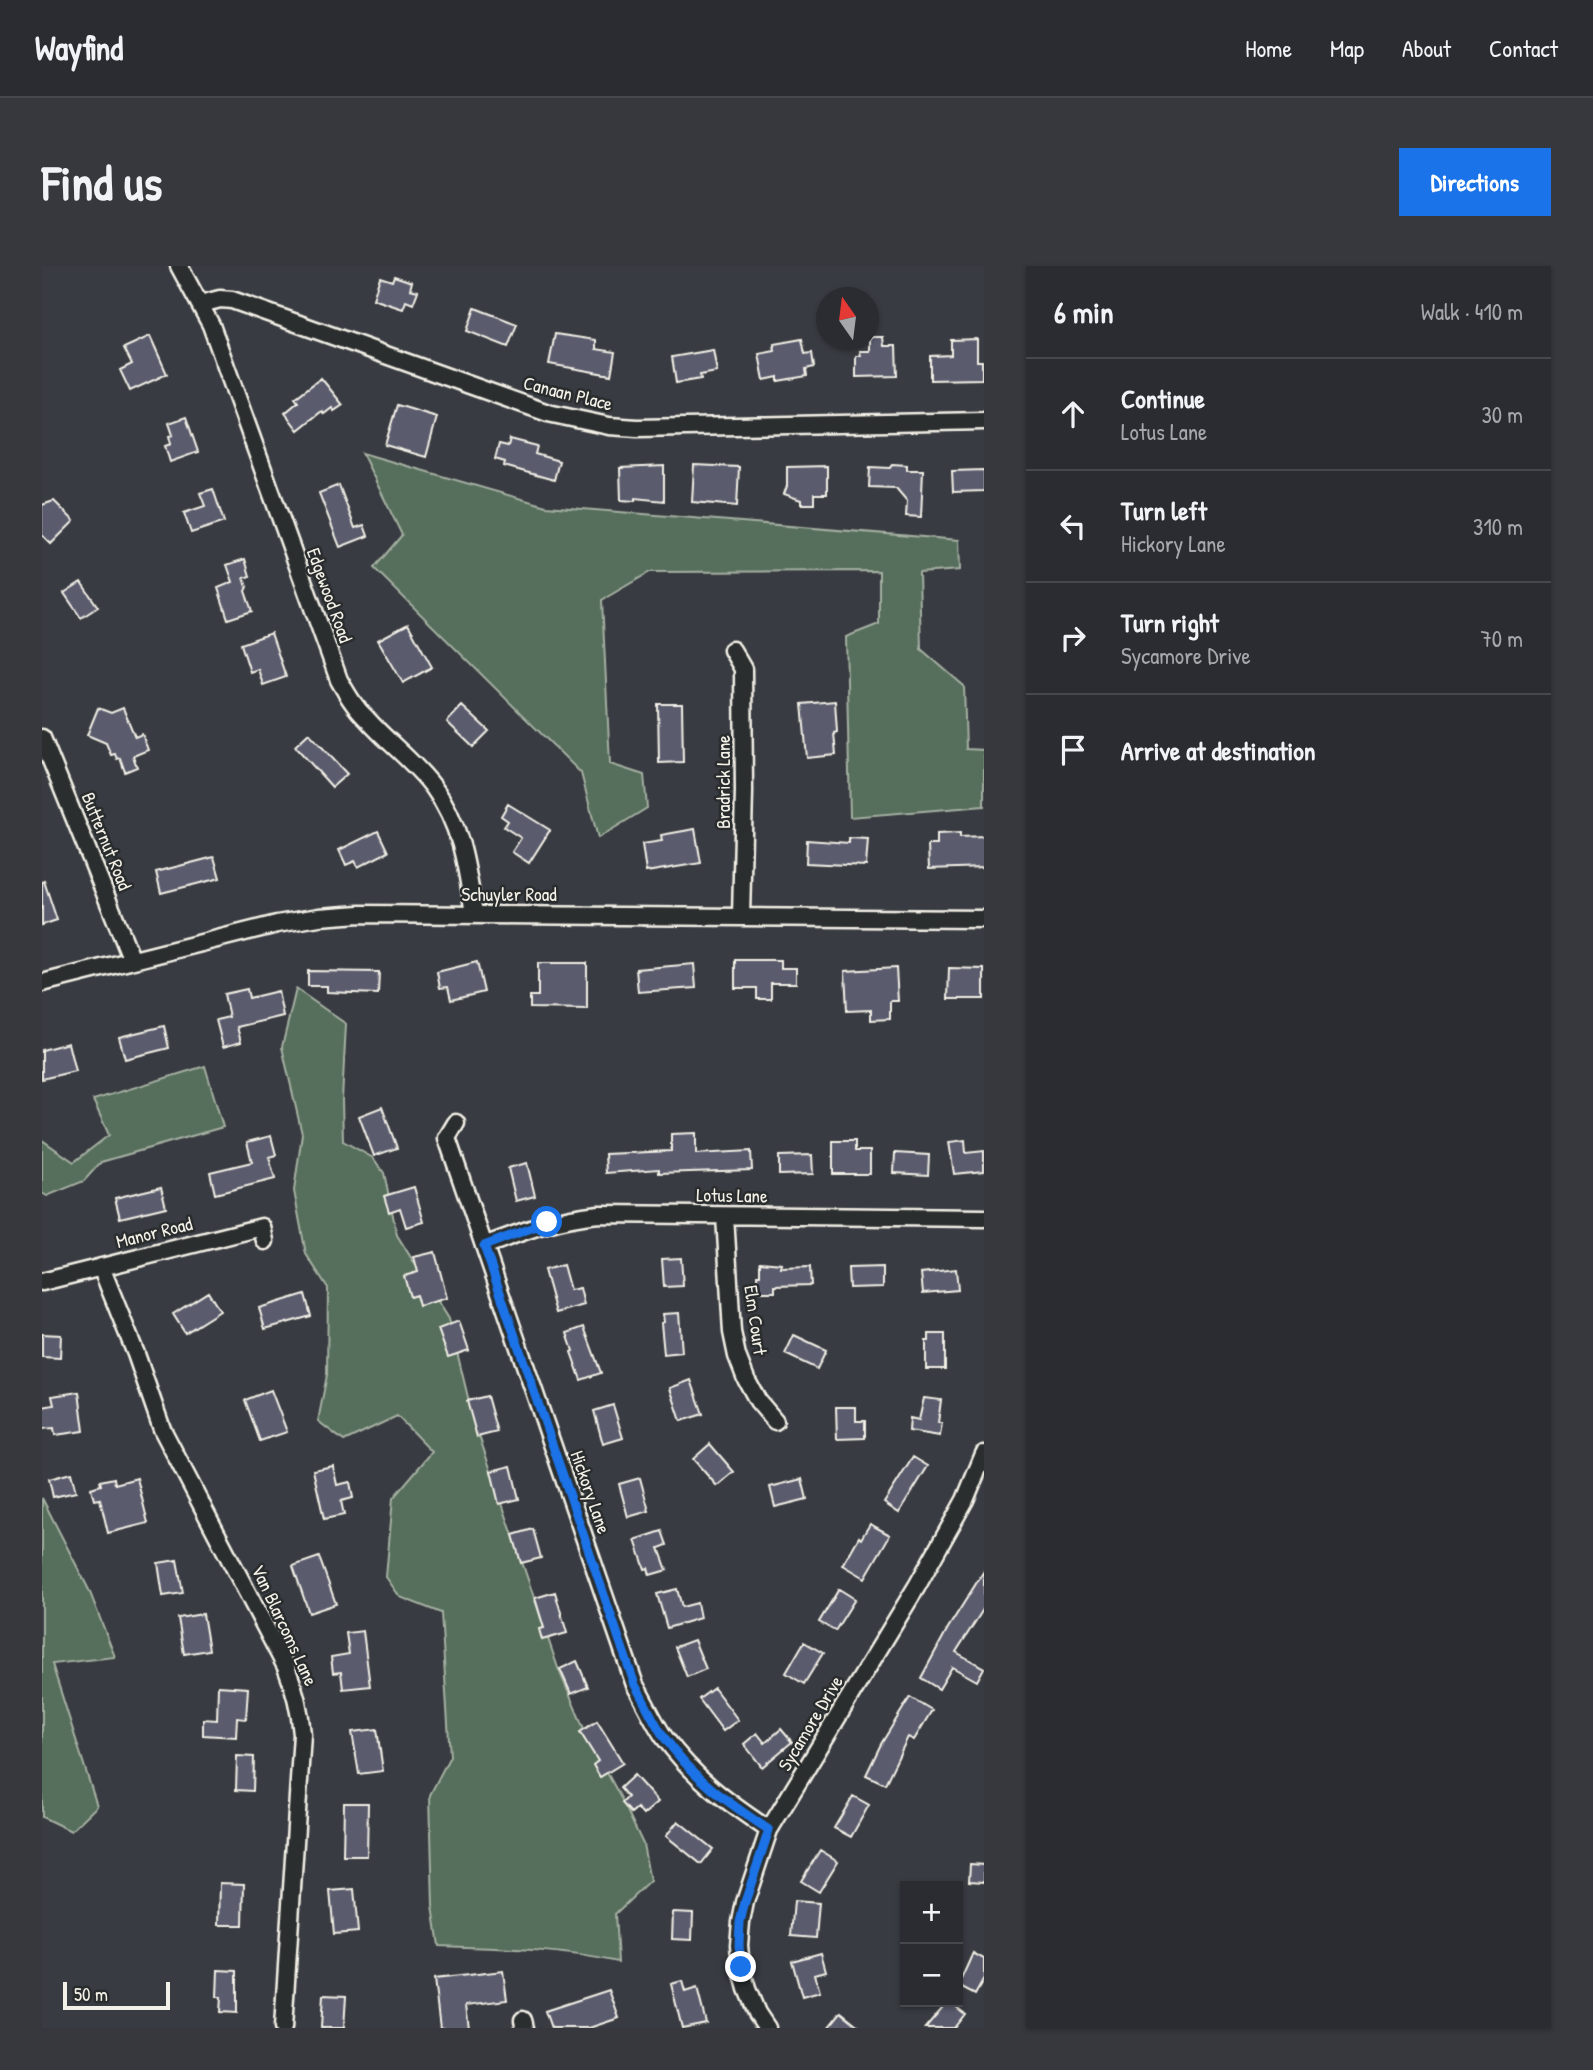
<!DOCTYPE html>
<meta charset="utf-8">
<style>
:root{--surface:#2a2c31;--page:#36383d;--text:#f1f3f6;--muted:#a5a7ab;--line:#46484d;--accent:#1a73e8}
body{margin:0;font-family:"Patrick Hand",sans-serif;background:var(--page);color:var(--text)}
.controls{position:absolute;right:21px;bottom:21px;display:grid;overflow:hidden;border-radius:0px;box-shadow:0 2px 5px #0004}
.controls button{width:63px;height:63px;display:grid;place-items:center;padding:0;border:0;border-bottom:2px solid var(--line);background:var(--surface);color:var(--text);font:35px sans-serif}
.compass{position:absolute;left:774px;top:21px;width:63px;height:63px;border-radius:50%;background:var(--surface);box-shadow:0 2px 5px #0004;rotate:346deg}
.scale{position:absolute;left:21px;bottom:18px;width:107px;box-sizing:border-box;padding-left:7px;border:4px solid #f4f1e8;border-top:0;font-size:19px;line-height:24px;white-space:nowrap;color:#f4f1e8;-webkit-text-stroke:5px #2a2d2e;paint-order:stroke}
.stop{position:absolute;width:21px;height:21px;margin:-16px;border:5px solid #1a73e8;border-radius:50%;background:#fff}
.stop.end{background:#1a73e8;border-color:#fff;box-shadow:0 2px 7px #0008}
.list{margin:0;padding:0;list-style:none}
h2{display:flex;justify-content:space-between;align-items:center;height:91px;margin:0;padding:0 28px;font-size:30px}
h2 small{font-size:23px;font-weight:400;color:var(--muted)}
.list li{display:grid;grid-template-columns:46px 1fr auto;gap:21px;align-items:center;box-sizing:border-box;height:112px;padding:0 28px;border-top:2px solid var(--line)}
.list b{display:block;font-size:26px;white-space:nowrap}
.list p{margin:0;font-size:23px;white-space:nowrap;color:var(--muted)}
.list em{font-size:23px;font-style:normal;color:var(--muted)}
.icon{flex:none;width:38px;height:38px;fill:none;stroke:currentColor;stroke-width:2;stroke-linecap:round;stroke-linejoin:round}
.map{position:relative;flex:none;width:942px;height:1762px;overflow:hidden;border-radius:0px}
header{display:flex;align-items:center;gap:42px;box-sizing:border-box;height:98px;padding:0 35px;background:var(--surface);border-bottom:2px solid var(--line)}
header strong{font-size:33px}
nav{display:flex;gap:38px;margin-inline-start:auto;font-size:24px}
.intro{display:flex;align-items:center;justify-content:space-between;box-sizing:border-box;height:168px;padding:0 42px}
h1{margin:0;font-size:49px}
.button{padding:18px 32px;border-radius:0px;background:var(--accent);color:#fff;font-size:24px;font-weight:700}
main{display:flex;gap:42px;padding:0 42px}
aside{flex:1;background:var(--surface);border-radius:0px;box-shadow:0 2px 5px #0004}
.map>svg:first-child{display:block}
.green{fill:#566e5c;stroke:#a5b0a2;stroke-width:2}
.building{fill:#5a5c6e;stroke:#f4f1e8;stroke-width:2}
.lines{fill:none;stroke-linecap:round;stroke-linejoin:round}
.street-casing{stroke:#f4f1e8;stroke-width:21}
.street{stroke:#2a2d2e;stroke-width:16}
.route{stroke:#1a73e8;stroke-width:9}
.labels{text-anchor:middle;stroke-width:5;stroke-linejoin:round;paint-order:stroke}
.street-label{font-size:19px;fill:#f4f1e8;stroke:#2a2d2e}
</style>
<header>
<strong>Wayfind</strong>
<nav><a>Home</a><a>Map</a><a>About</a><a>Contact</a></nav>
</header>
<div class="intro"><h1>Find us</h1><a class="button">Directions</a></div>
<main>
<div class="map">
<svg width="942" height="1762" viewBox="0 0 942 1762">
<rect width="100%" height="100%" fill="#383b41"/>
<filter id="ink" filterUnits="userSpaceOnUse"><feTurbulence type="fractalNoise" baseFrequency=".0143" numOctaves="2"/><feDisplacementMap in="SourceGraphic" scale="14" xChannelSelector="R" yChannelSelector="G"/><feConvolveMatrix kernelMatrix="1 2 1 2 8 2 1 2 1" color-interpolation-filters="sRGB"/></filter>
<g filter="url(#ink)">
<!-- green -->
<path class="green" d="M 320,187 L 504,240 L 917,274 L 918,304 L 877,307 L 879,383 L 922,420 L 924,483 L 942,484 L 942,540 L 808,551 L 804,371 L 837,358 L 837,305 L 608,306 L 560,334 L 568,498 L 602,509 L 605,542 L 556,572 L 539,507 L 332,302 L 360,269 Z
M 254,723 L 304,758 L 300,834 L 301,875 L 331,892 L 342,907 L 355,969 L 407,1053 L 431,1152 L 516,1402 L 546,1472 L 580,1534 L 601,1578 L 608,1615 L 573,1648 L 576,1696 C 518,1683 458,1682 397,1680 L 391,1640 L 388,1529 L 408,1490 L 399,1347 L 358,1331 L 344,1311 L 351,1232 L 390,1186 L 355,1150 L 302,1175 L 276,1155 L 285,1109 L 286,1022 L 264,988 L 252,925 L 260,868 L 240,781 Z
M 163,800 L 181,861 L 59,896 L 42,915 L 5,930 L 0,927 L 0,874 L 32,896 L 67,869 L 51,834 Z
M 0,1232 L 47,1324 L 73,1391 L 10,1398 L 55,1540 L 29,1565 L 0,1551 Z"/>
<!-- building -->
<path class="building" d="M 352,10 L 370,16 L 368,23 L 376,25 L 371,38 L 364,35 L 361,43 L 331,33 L 338,11 L 350,15 Z
M 433,42 L 475,58 L 466,81 L 425,65 Z
M 513,68 L 554,74 L 554,83 L 573,86 L 569,109 L 507,98 Z
M 108,70 L 125,108 L 88,125 L 78,104 L 90,98 L 82,82 Z
M 828,71 L 841,71 L 842,80 L 854,80 L 855,110 L 814,111 L 814,90 L 819,90 L 818,85 L 828,85 Z
M 760,73 L 763,88 L 770,87 L 772,101 L 764,103 L 765,110 L 736,115 L 736,111 L 722,114 L 717,88 L 733,85 L 732,78 Z
M 935,73 L 935,95 L 940,95 L 940,113 L 888,114 L 888,90 L 909,89 L 909,74 Z
M 671,84 L 675,106 L 658,109 L 659,113 L 634,117 L 630,91 Z
M 279,112 L 301,139 L 292,145 L 290,142 L 282,148 L 280,145 L 256,164 L 243,147 L 256,136 L 253,132 Z
M 355,139 L 395,151 L 384,191 L 343,179 Z
M 144,151 L 156,186 L 128,196 L 123,180 L 129,178 L 127,170 L 131,169 L 127,157 Z
M 468,173 L 495,180 L 493,188 L 517,195 L 512,214 L 462,200 L 463,196 L 453,193 L 457,178 L 466,180 Z
M 850,198 L 865,199 L 865,204 L 881,204 L 879,251 L 864,250 L 865,235 L 854,222 L 827,221 L 828,201 L 848,202 Z
M 652,199 L 697,201 L 695,240 L 650,236 Z
M 622,200 L 622,235 L 593,232 L 593,235 L 579,234 L 578,202 Z
M 785,200 L 785,228 L 772,228 L 772,238 L 759,238 L 759,234 L 742,228 L 745,220 L 745,201 Z
M 942,204 L 942,225 L 911,226 L 910,205 Z
M 297,219 L 313,262 L 322,259 L 326,270 L 298,281 L 277,227 Z
M 171,223 L 182,256 L 149,267 L 142,247 L 163,240 L 158,227 Z
M 12,235 L 32,255 L 9,278 L 0,269 L 0,239 Z
M 203,293 L 208,310 L 202,312 L 205,321 L 203,325 L 210,345 L 186,353 L 176,322 L 191,316 L 185,299 Z
M 39,316 L 56,341 L 39,352 L 22,327 Z
M 366,358 L 390,401 L 361,417 L 336,374 Z
M 229,367 L 244,411 L 221,419 L 216,403 L 208,406 L 199,378 Z
M 793,435 L 795,466 L 792,467 L 794,489 L 765,492 L 760,438 Z
M 616,438 L 640,438 L 641,496 L 617,497 Z
M 420,440 L 447,465 L 431,481 L 405,456 Z
M 56,442 L 69,447 L 81,442 L 93,471 L 100,468 L 106,484 L 91,490 L 95,501 L 83,506 L 78,492 L 75,493 L 73,488 L 69,489 L 64,477 L 45,469 Z
M 267,467 L 305,508 L 290,521 L 253,480 Z
M 466,538 L 508,564 L 487,597 L 470,586 L 479,572 L 462,561 L 466,555 L 459,550 Z
M 653,563 L 659,597 L 604,606 L 600,578 L 620,575 L 619,569 Z
M 336,565 L 346,586 L 316,601 L 313,595 L 304,599 L 297,584 Z
M 918,567 L 918,571 L 942,570 L 942,601 L 887,603 L 886,579 L 895,579 L 895,568 Z
M 807,572 L 826,573 L 824,600 L 764,597 L 765,574 L 807,577 Z
M 172,591 L 178,612 L 119,627 L 114,606 Z
M 2,615 L 15,654 L 0,659 L 0,616 Z
M 693,694 L 739,694 L 739,702 L 754,702 L 754,717 L 729,717 L 729,733 L 715,733 L 715,722 L 693,722 Z
M 435,696 L 442,726 L 409,734 L 406,721 L 398,722 L 395,706 Z
M 496,697 L 545,697 L 545,743 L 488,742 L 488,730 L 496,730 Z
M 652,698 L 654,722 L 596,726 L 594,703 Z
M 854,702 L 856,735 L 848,735 L 848,753 L 829,754 L 829,744 L 805,745 L 803,705 Z
M 907,702 L 942,703 L 942,733 L 906,733 Z
M 266,705 L 337,706 L 336,728 L 285,726 L 285,720 L 266,720 Z
M 205,723 L 207,732 L 236,725 L 241,750 L 195,761 L 199,776 L 181,781 L 174,754 L 187,751 L 182,728 Z
M 122,760 L 127,782 L 83,793 L 77,771 Z
M 26,777 L 33,805 L 0,813 L 0,784 Z
M 340,841 L 355,882 L 332,890 L 317,850 Z
M 654,867 L 654,888 L 709,885 L 710,904 L 617,907 L 617,903 L 564,907 L 563,888 L 629,885 L 629,868 Z
M 229,870 L 234,889 L 227,891 L 233,913 L 173,928 L 168,906 L 210,896 L 205,876 Z
M 923,874 L 924,887 L 942,885 L 942,905 L 912,908 L 907,876 Z
M 791,875 L 813,875 L 813,885 L 828,885 L 828,908 L 791,908 Z
M 853,887 L 887,889 L 886,909 L 852,907 Z
M 770,889 L 771,908 L 737,909 L 737,890 Z
M 485,897 L 493,930 L 474,935 L 466,902 Z
M 119,921 L 124,941 L 78,952 L 73,932 Z
M 372,921 L 382,956 L 364,961 L 358,942 L 347,946 L 342,930 Z
M 393,986 L 405,1032 L 377,1040 L 374,1029 L 368,1031 L 362,1010 L 376,1006 L 372,991 Z
M 639,992 L 641,1020 L 622,1021 L 620,993 Z
M 718,996 L 740,998 L 739,1002 L 768,1001 L 769,1019 L 733,1020 L 733,1026 L 716,1026 L 715,1009 L 718,1009 Z
M 521,999 L 528,1024 L 538,1022 L 542,1039 L 514,1047 L 502,1004 Z
M 841,1001 L 841,1021 L 807,1022 L 806,1002 Z
M 914,1003 L 916,1024 L 881,1027 L 879,1007 Z
M 166,1026 L 178,1045 L 143,1067 L 131,1048 Z
M 263,1028 L 269,1050 L 223,1063 L 217,1042 Z
M 637,1047 L 640,1086 L 622,1088 L 619,1057 L 622,1056 L 621,1048 Z
M 417,1055 L 427,1084 L 406,1091 L 396,1063 Z
M 542,1061 L 559,1107 L 539,1114 L 529,1086 L 531,1085 L 525,1067 Z
M 0,1068 L 19,1069 L 18,1092 L 0,1091 Z
M 887,1068 L 903,1068 L 903,1103 L 884,1103 L 884,1075 L 887,1075 Z
M 752,1069 L 784,1084 L 775,1103 L 743,1088 Z
M 649,1114 L 661,1148 L 639,1155 L 628,1122 Z
M 229,1124 L 245,1166 L 218,1175 L 203,1134 Z
M 37,1126 L 42,1165 L 13,1169 L 12,1162 L 0,1163 L 0,1141 L 12,1139 L 10,1130 Z
M 445,1130 L 455,1166 L 435,1171 L 425,1135 Z
M 882,1132 L 899,1134 L 896,1157 L 900,1157 L 898,1170 L 867,1165 L 868,1152 L 877,1154 Z
M 571,1139 L 581,1172 L 561,1178 L 552,1145 Z
M 794,1141 L 814,1141 L 814,1155 L 823,1155 L 823,1172 L 795,1173 Z
M 668,1178 L 692,1206 L 675,1220 L 651,1193 Z
M 871,1191 L 886,1200 L 857,1247 L 842,1237 Z
M 291,1200 L 295,1219 L 308,1216 L 311,1232 L 299,1235 L 302,1249 L 282,1253 L 271,1204 Z
M 469,1200 L 477,1233 L 457,1238 L 449,1205 Z
M 29,1207 L 34,1226 L 11,1231 L 7,1213 Z
M 72,1212 L 73,1218 L 95,1212 L 106,1257 L 66,1267 L 58,1233 L 52,1234 L 49,1222 L 59,1219 L 58,1215 Z
M 598,1212 L 607,1245 L 586,1251 L 577,1218 Z
M 760,1213 L 765,1233 L 733,1241 L 728,1221 Z
M 828,1258 L 848,1269 L 823,1312 L 801,1299 L 817,1271 L 819,1273 Z
M 491,1263 L 499,1292 L 479,1297 L 471,1269 Z
M 620,1265 L 625,1279 L 617,1282 L 625,1304 L 608,1309 L 606,1302 L 603,1303 L 593,1274 Z
M 277,1291 L 294,1338 L 267,1347 L 251,1300 Z
M 135,1294 L 141,1327 L 121,1330 L 116,1297 Z
M 942,1305 L 942,1342 L 914,1386 L 942,1402 L 935,1415 L 910,1401 L 897,1423 L 879,1412 L 906,1362 Z
M 635,1323 L 640,1341 L 655,1337 L 658,1352 L 625,1362 L 615,1328 Z
M 797,1323 L 813,1333 L 793,1365 L 777,1356 Z
M 513,1326 L 525,1367 L 500,1374 L 497,1363 L 502,1362 L 493,1332 Z
M 161,1348 L 167,1384 L 142,1388 L 136,1352 Z
M 321,1365 L 328,1420 L 301,1423 L 299,1406 L 291,1407 L 289,1391 L 307,1388 L 304,1367 Z
M 652,1374 L 664,1403 L 645,1411 L 633,1381 Z
M 762,1376 L 781,1387 L 762,1418 L 744,1407 Z
M 535,1395 L 546,1421 L 529,1428 L 518,1403 Z
M 176,1420 L 206,1422 L 204,1453 L 195,1452 L 194,1471 L 161,1469 L 161,1453 L 175,1454 Z
M 672,1422 L 696,1454 L 681,1465 L 657,1433 Z
M 868,1431 L 890,1444 L 872,1474 L 866,1471 L 843,1518 L 824,1509 L 839,1478 Z
M 555,1455 L 581,1497 L 558,1511 L 551,1499 L 556,1495 L 538,1466 Z
M 335,1463 L 341,1505 L 317,1508 L 310,1466 Z
M 739,1463 L 750,1476 L 720,1501 L 702,1478 L 715,1467 L 723,1477 Z
M 195,1490 L 212,1491 L 211,1525 L 194,1524 Z
M 592,1509 L 616,1536 L 601,1549 L 595,1542 L 589,1547 L 580,1537 L 586,1531 L 578,1522 Z
M 811,1530 L 827,1539 L 809,1571 L 792,1562 Z
M 302,1537 L 326,1537 L 325,1590 L 301,1590 Z
M 636,1555 L 671,1583 L 659,1598 L 624,1570 Z
M 778,1584 L 796,1595 L 777,1626 L 759,1615 Z
M 928,1598 L 942,1599 L 942,1616 L 927,1615 Z
M 178,1617 L 202,1618 L 201,1659 L 177,1659 Z
M 312,1623 L 316,1666 L 292,1668 L 288,1625 Z
M 752,1635 L 777,1637 L 774,1672 L 749,1670 Z
M 631,1646 L 651,1647 L 650,1674 L 630,1673 Z
M 779,1687 L 784,1705 L 773,1708 L 778,1726 L 760,1731 L 750,1695 Z
M 931,1687 L 942,1693 L 942,1713 L 933,1729 L 916,1720 Z
M 176,1704 L 195,1705 L 195,1747 L 178,1746 L 179,1731 L 175,1731 Z
M 461,1705 L 465,1734 L 424,1739 L 427,1762 L 398,1762 L 392,1713 Z
M 640,1715 L 643,1726 L 655,1722 L 664,1757 L 640,1762 L 629,1718 Z
M 567,1724 L 577,1752 L 547,1762 L 509,1762 L 503,1745 Z
M 281,1729 L 304,1730 L 302,1762 L 279,1762 Z
M 905,1736 L 908,1736 L 923,1748 L 912,1762 L 883,1762 Z
M 799,1746 L 819,1762 L 786,1762 Z"/>
<g class="lines">
<defs>
<path id="street" d="M 137,0 L 169,59 L 297,414 C 305,428 313,442 325,453 C 346,477 373,496 392,522 C 420,560 425,603 432,648
M 159,38 L 178,33 L 190,34 L 506,147 L 567,160 L 595,162 L 942,155
M 690,384 L 701,403 L 702,525 L 699,651
M 0,472 L 90,694
M 0,717 L 235,658 L 277,651 L 318,648 L 942,653
M 414,857 L 405,872 L 593,1419 C 603,1436 611,1455 622,1471 C 653,1513 685,1536 727,1564
M 683,950 L 690,1066 L 695,1090 L 704,1113 L 716,1135 L 733,1155
M 442,980 C 482,965 514,952 557,948 L 942,952
M 59,1001 L 94,1088 L 120,1163 L 244,1401 C 253,1423 258,1444 260,1468 L 241,1762
M 0,1016 L 220,961 L 223,975
M 481,1754 L 483,1762
M 725,1762 L 715,1747 L 705,1723 L 699,1701 L 697,1679 L 699,1656 L 703,1636 L 727,1564 L 875,1320 L 923,1234 L 942,1188"/>
</defs>
<!-- street casing -->
<use href="#street" class="street-casing"/>
<!-- street -->
<use href="#street" class="street"/>
</g>
</g>
<g class="lines" filter="url(#ink)">
<!-- route -->
<path class="route" d="M 505,956 L 442,980 L 593,1419 C 603,1436 611,1455 622,1471 C 652,1513 685,1536 727,1564 L 703,1636 L 698,1656 L 697,1679 L 699,1701"/>
</g>
<g class="labels">
<!-- street labels -->
<g class="street-label">
<text transform="translate(526 127) rotate(14)" y="7">Canaan Place</text>
<text transform="translate(288 329) rotate(70)" y="7">Edgewood Road</text>
<text transform="translate(681 516) rotate(-90)" y="7">Bradrick Lane</text>
<text transform="translate(65 575) rotate(68)" y="7">Butternut Road</text>
<text x="467" y="635">Schuyler Road</text>
<text transform="translate(690 929) rotate(1)" y="7">Lotus Lane</text>
<text transform="translate(112 966) rotate(-14)" y="7">Manor Road</text>
<text transform="translate(714 1054) rotate(82)" y="7">Elm Court</text>
<text transform="translate(549 1226) rotate(71)" y="7">Hickory Lane</text>
<text transform="translate(243 1359) rotate(65)" y="7">Van Blarcoms Lane</text>
<text transform="translate(768 1457) rotate(-59)" y="7">Sycamore Drive</text>
</g>
</g>
</svg>
<div class="controls">
<button>+</button>
<button>−</button>
</div>
<svg class="compass" viewBox="-18 -18 36 36"><path d="M0-13l5 13h-10z" fill="#e53935"/><path d="M0 13l5-13h-10z" fill="#a5a7ab"/></svg>
<div class="scale">50 m</div>
<div class="stop" style="left:505px;top:956px"></div>
<div class="stop end" style="left:699px;top:1701px"></div>
</div>
<aside>
<h2>6 min<small>Walk · 410 m</small></h2>
<ul class="list">
<li><svg class="icon" aria-label="ahead" viewBox="0 0 24 24"><path d="M12 20V5M6 11l6-6 6 6"/></svg><div><b>Continue</b><p>Lotus Lane</p></div><em>30 m</em></li>
<li><svg class="icon" aria-label="left" viewBox="0 0 24 24"><path d="M17 20v-9H6M10 6l-5 5 5 5"/></svg><div><b>Turn left</b><p>Hickory Lane</p></div><em>310 m</em></li>
<li><svg class="icon" aria-label="right" viewBox="0 0 24 24"><path d="M7 20v-9h11M14 6l5 5-5 5"/></svg><div><b>Turn right</b><p>Sycamore Drive</p></div><em>70 m</em></li>
<li><svg class="icon" aria-label="arrive" viewBox="0 0 24 24"><path d="M6 21V4h12l-3 4 3 4H6"/></svg><div><b>Arrive at destination</b></div></li>
</ul>
</aside>
</main>
